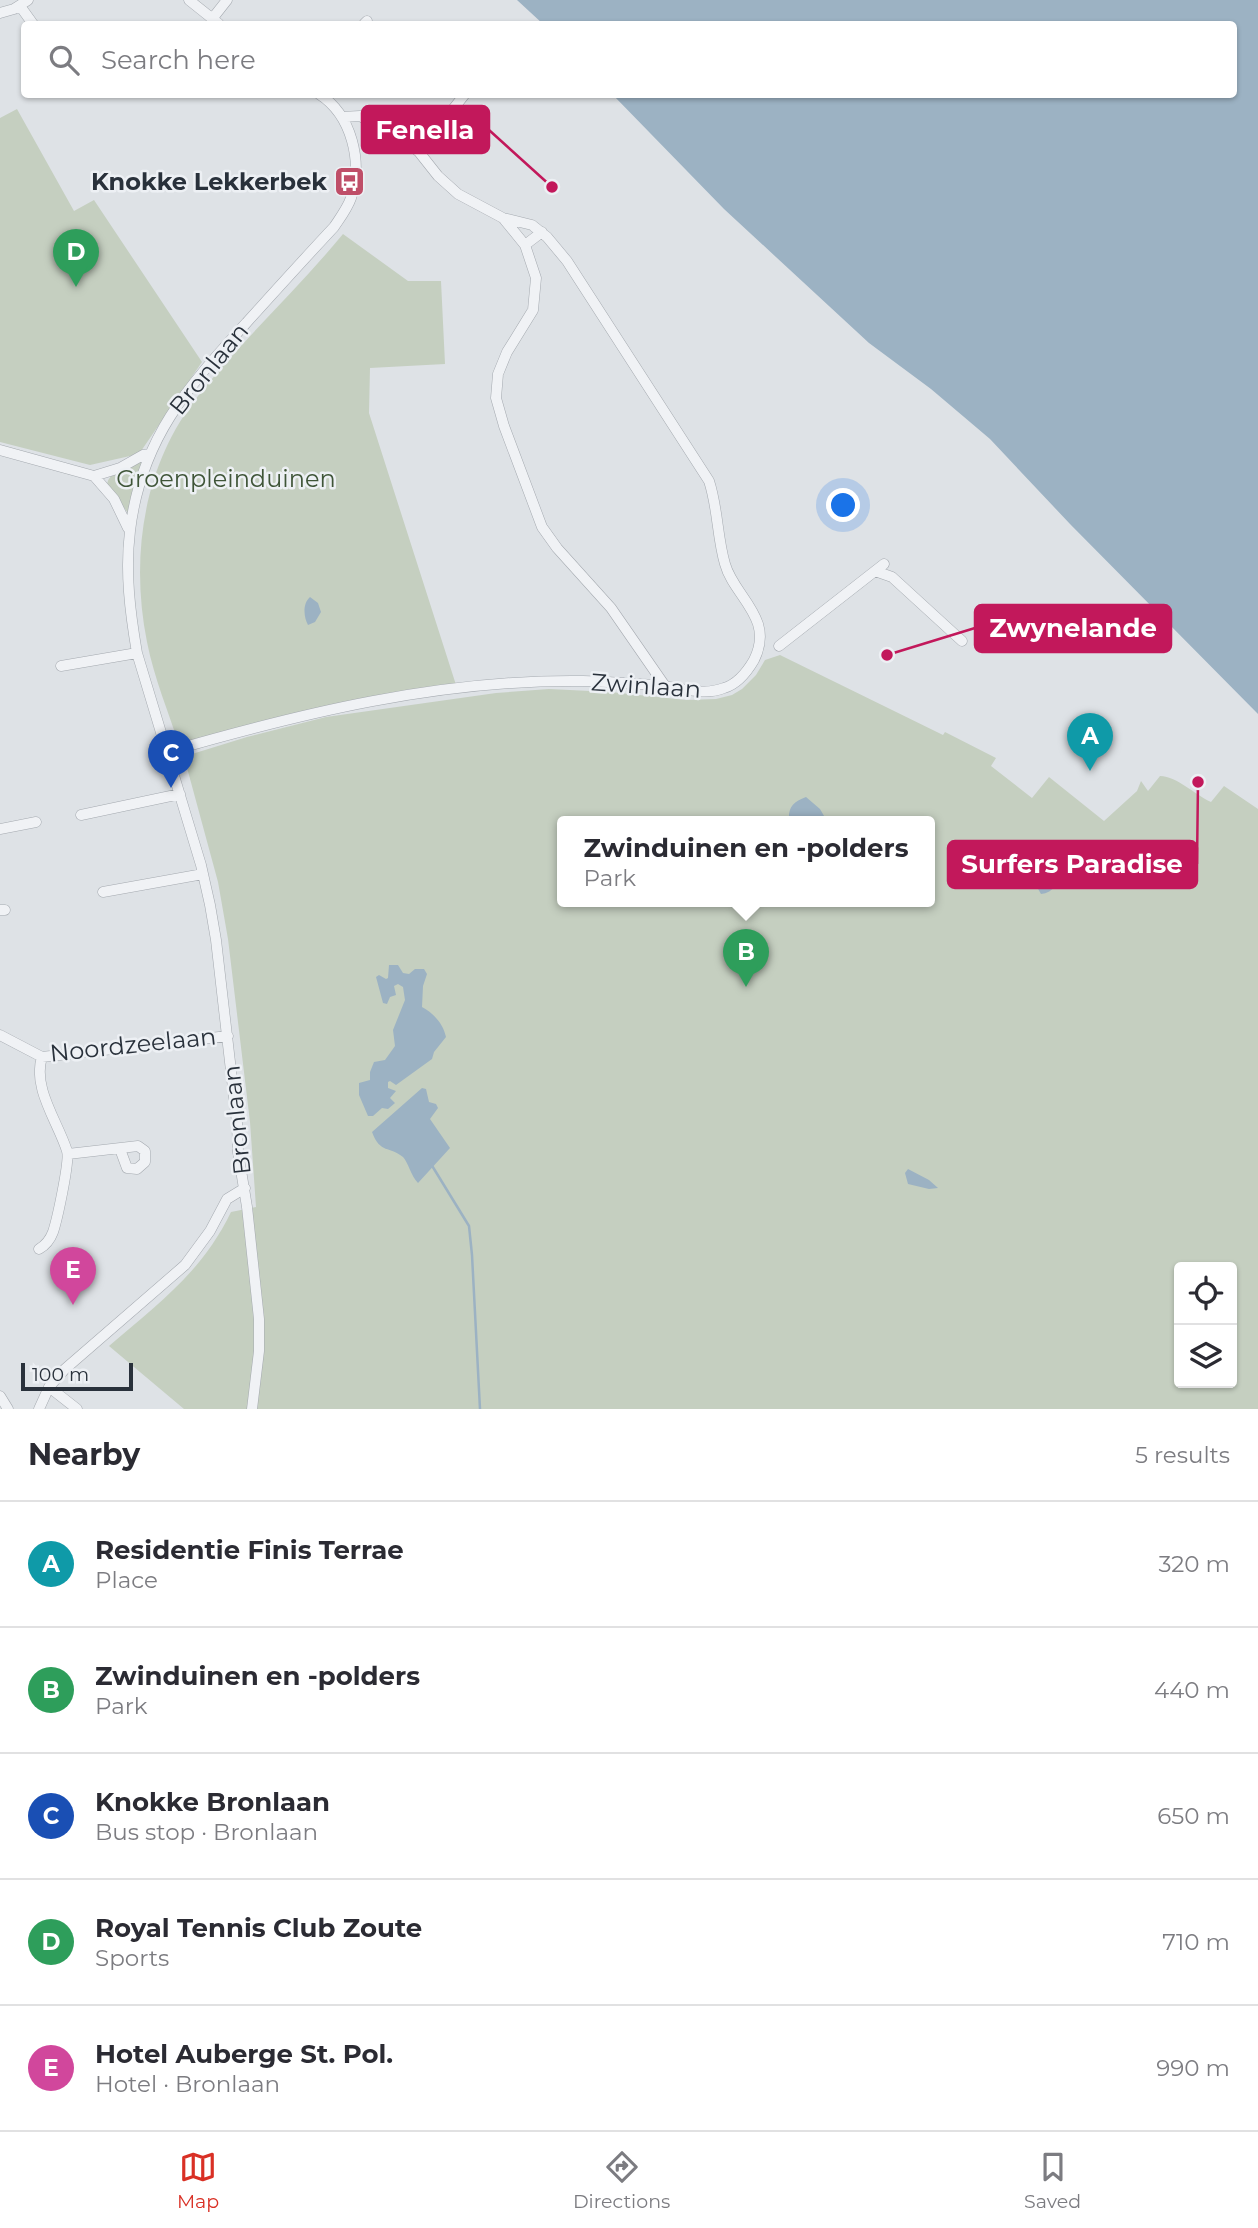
<!DOCTYPE html>
<meta charset="utf-8">
<style>
:root{--surface:#fff;--page:#f7f7f7;--text:#2b2b33;--muted:#7c7c81;--line:#e1e1e2;--accent:#d93025}
body{margin:0;font-family:Montserrat,sans-serif;background:var(--page);color:var(--text)}
.controls{position:absolute;right:21px;bottom:21px;display:grid;overflow:hidden;border-radius:7px;box-shadow:0 2px 5px #0004}
.controls button{width:63px;height:63px;display:grid;place-items:center;padding:0;border:0;border-bottom:2px solid var(--line);background:var(--surface);color:var(--text);font:35px sans-serif}
.scale{position:absolute;left:21px;bottom:18px;width:112px;box-sizing:border-box;padding-left:7px;border:4px solid #29313b;border-top:0;font-size:19px;line-height:24px;white-space:nowrap;color:#29313b;-webkit-text-stroke:5px #edf0f4;paint-order:stroke}
.you{position:absolute;left:844px;top:506px;width:24px;height:24px;margin:-18px;border:5px solid #fff;border-radius:50%;background:#1a73e8;box-shadow:0 0 0 10px #1a73e833}
.badge{display:grid;place-items:center;width:46px;height:46px;border-radius:50%;background:var(--accent);color:#fff;font-size:23px;font-weight:700}
.pin{position:absolute;translate:-50% -58px;filter:drop-shadow(0 2px 4px #0008)}
.pin::after{content:'';position:absolute;top:37px;width:24px;height:21px;background:inherit;clip-path:polygon(0 0,100% 0,50% 100%)}
.popup{position:absolute;left:557px;top:816px;width:378px;height:91px;box-sizing:border-box;display:grid;place-content:center;border-radius:7px;background:var(--surface);filter:drop-shadow(0 2px 5px #0005);font-size:23px;white-space:nowrap;color:var(--muted)}
.popup b{font-size:26px;color:var(--text)}
.popup::after{content:'';position:absolute;left:50%;top:100%;margin-left:-14px;border:14px solid transparent;border-top-color:var(--surface)}
.list{margin:0;padding:0;list-style:none}
h2{display:flex;justify-content:space-between;align-items:center;height:91px;margin:0;padding:0 28px;font-size:30px}
h2 small{font-size:23px;font-weight:400;color:var(--muted)}
.list li{display:grid;grid-template-columns:46px 1fr auto;gap:21px;align-items:center;box-sizing:border-box;height:126px;padding:0 28px;border-top:2px solid var(--line)}
.list b{display:block;font-size:26px;white-space:nowrap}
.list p{margin:0;font-size:23px;white-space:nowrap;color:var(--muted)}
.list em{font-size:23px;font-style:normal;color:var(--muted)}
.icon{flex:none;width:38px;height:38px;fill:none;stroke:currentColor;stroke-width:2;stroke-linecap:round;stroke-linejoin:round}
.map{position:relative;flex:none;width:1258px;height:1409px;overflow:hidden}
.search{position:absolute;background:var(--surface);box-shadow:0 2px 5px #0004;left:21px;right:21px;top:21px;height:77px;display:flex;align-items:center;gap:18px;box-sizing:border-box;padding:0 24px;border-radius:7px;color:var(--muted);font-size:26px}
.sheet{height:721px;background:var(--surface)}
nav{display:flex;justify-content:space-around;align-items:center;box-sizing:border-box;height:98px;border-top:2px solid var(--line);background:var(--surface);font-size:19px;color:var(--muted)}
nav a{display:grid;justify-items:center;gap:4px}
nav .on{color:var(--accent)}
.map>svg:first-child{display:block}
.green{fill:#c5cfc0;fill-rule:evenodd}
.water{fill:#9cb2c3}
.lines{fill:none;stroke-linecap:round;stroke-linejoin:round}
.stream{stroke:#9cb2c3;stroke-width:2.5}
.minor-casing{stroke:#a4a9af;stroke-width:11}
.minor{stroke:#f0f2f5;stroke-width:10}
.labels{text-anchor:middle;stroke-width:5;stroke-linejoin:round;paint-order:stroke}
.poi-label{font-size:24px;font-weight:bold;fill:#29313b;stroke:#edf0f4;text-anchor:end}
.street-label{font-size:24px;fill:#29313b;stroke:#edf0f4}
.park-label{font-size:24px;fill:#3f5538;stroke:#edf0f4}
.leader{fill:none;stroke:#c2185b;stroke-width:2.5}
.callout-dot{fill:#c2185b;stroke:#edf0f4;stroke-width:2.5}
.callout{fill:#c2185b;stroke:#c2185b;stroke-width:2.5}
.callout-label{font-size:26px;text-anchor:middle;font-weight:bold;fill:#fff}
</style>
<div class="map">
<svg width="1258" height="1409" viewBox="0 0 1258 1409">
<rect width="100%" height="100%" fill="#dee2e6"/>
<!-- green -->
<path class="green" d="M 17,109 L 74,211 L 94,200 L 202,362 L 139,454 L 90,465 L 0,442 L 0,118 Z
M 343,234 L 408,281 L 441,281 L 445,364 L 370,368 L 369,413 L 457,688 L 324,709 L 180,748 C 169,713 154,678 147,642 C 130,557 143,465 198,396 C 243,339 297,290 343,234 Z
M 142,460 L 129,513 L 128,513 L 107,485 C 109,470 129,466 142,460 Z
M 780,655 L 943,735 L 945,732 L 996,758 L 991,766 L 1032,798 L 1049,777 L 1104,821 L 1137,791 L 1141,781 L 1148,791 L 1160,776 C 1178,777 1194,794 1211,802 L 1224,786 L 1258,809 L 1258,1409 L 184,1409 L 109,1346 C 159,1303 202,1272 231,1212 L 256,1207 L 250,1122 L 228,939 L 218,882 L 186,764 L 192,754 L 247,737 L 326,717 L 496,693 L 549,689 L 611,692 L 686,700 L 716,699 L 732,695 L 742,689 L 756,675 L 765,660 ZM 562,821 L 930,821 L 930,901 L 562,901 ZM 1179,1267 L 1232,1267 L 1232,1383 L 1179,1383 Z"/>
<!-- water -->
<path class="water" d="M 517,0 L 1258,0 L 1258,714 L 1070,524 L 990,439 L 931,389 L 869,343 L 724,209 L 613,95 L 1234,94 L 1234,24 L 543,24 Z
M 310,597 L 318,603 L 321,612 L 315,622 L 308,625 C 304,618 302,604 310,597 Z
M 806,797 L 820,809 L 827,821 L 789,821 C 788,807 793,802 806,797 Z
M 1035,854 L 1053,859 L 1066,870 C 1061,881 1053,893 1041,894 C 1032,877 1027,873 1035,854 Z
M 389,965 L 398,965 L 403,973 L 409,974 L 415,969 L 424,969 L 427,974 L 423,986 L 422,1007 C 433,1013 443,1023 446,1037 L 434,1052 L 432,1059 L 396,1085 L 390,1081 L 388,1082 L 388,1088 L 396,1091 L 390,1098 L 395,1103 L 388,1109 L 382,1108 L 373,1116 L 368,1116 L 359,1095 L 359,1083 L 370,1080 L 370,1072 L 374,1062 L 385,1060 L 395,1046 L 393,1030 L 405,1000 L 403,987 L 398,984 L 394,986 L 396,995 L 390,997 L 387,1004 L 383,1003 L 376,977 L 379,975 L 386,979 L 388,978 Z
M 422,1088 L 426,1089 L 429,1102 L 436,1104 L 438,1108 L 430,1119 L 450,1148 L 418,1183 C 411,1176 408,1162 403,1157 C 390,1146 380,1154 372,1132 Z
M 908,1169 L 929,1180 L 938,1188 L 929,1189 L 908,1184 L 905,1173 Z"/>
<g class="lines">
<!-- stream -->
<path class="stream" d="M 431,1164 L 469,1226 L 472,1255 L 480,1409"/>
<defs>
<path id="minor" d="M 189,0 L 219,24
M 20,6 L 33,24
M 0,13 L 14,9 L 28,0
M 212,19 L 227,0
M 364,24 L 367,21
M 419,152 L 465,94
M 503,218 L 525,245 L 536,278 L 533,310 L 507,352 L 498,374 L 496,398 L 504,426 L 542,527 L 557,548 L 611,608 L 665,686
M 525,245 L 542,232
M 0,450 L 94,476 L 114,499 L 128,528
M 94,476 L 120,468 L 143,455 L 150,454
M 875,571 L 892,577 L 962,641
M 779,646 L 884,564
M 61,666 L 137,653
M 167,752 C 302,713 441,679 583,681 C 609,682 635,683 662,686 C 682,688 704,696 724,688 C 738,684 747,672 754,660 C 760,648 762,637 758,624 C 751,602 731,586 725,564 C 717,537 718,508 709,481 L 567,261 L 547,237 L 532,225 L 503,218 L 458,194 L 438,176 L 419,152 L 413,147 L 360,116 L 342,117
M 81,815 L 180,794
M 0,829 L 36,822
M 103,892 L 203,874
M 0,910 L 5,910
M 0,1035 L 42,1057 L 228,1036
M 68,1154 L 138,1146 L 145,1151 L 145,1162 L 137,1169 L 127,1168 L 120,1149
M 39,1249 C 46,1245 50,1240 53,1232 C 57,1220 70,1161 67,1151 C 58,1122 32,1088 42,1057
M 49,1387 L 77,1409
M 0,1396 L 8,1409
M 39,1409 L 49,1387 L 65,1369 L 185,1265 L 210,1231 L 227,1199 L 245,1188
M 252,1409 L 259,1351 L 259,1319 L 247,1207 L 238,1152 L 237,1123 L 216,940 L 210,905 L 201,865 L 137,653 C 130,612 125,572 130,531 C 141,438 188,387 248,321 C 276,290 305,258 334,227 C 340,218 347,209 351,198 C 363,162 352,115 319,94"/>
</defs>
<!-- minor casing -->
<use href="#minor" class="minor-casing"/>
<!-- minor -->
<use href="#minor" class="minor"/>
</g>
<!-- icons -->
<defs>
<symbol id="bus-square" viewBox="-11 -11 22 22"><rect x="-9" y="-9" width="18" height="18" rx="4" fill="#bf4e68" stroke="#edf0f4"/><path d="M-5-6H5V4H4V6H2V4H-2V6H-4V4H-5ZM-3.5-4V0h7V-4ZM-3.5 1.2v1.5H-2V1.2ZM2 1.2v1.5H3.5V1.2Z" fill="#fff"/></symbol>
</defs>
<g fill-rule="evenodd">
<use href="#bus-square" x="332" y="164" width="35" height="35"/>
</g>
<g class="labels">
<!-- poi labels -->
<g class="poi-label">
<text x="327" y="190">Knokke Lekkerbek</text>
</g>
<!-- street labels -->
<g class="street-label">
<text transform="translate(209 369) rotate(-51)" y="8">Bronlaan</text>
<text transform="translate(646 686) rotate(4)" y="8">Zwinlaan</text>
<text transform="translate(133 1045) rotate(-6)" y="8">Noordzeelaan</text>
<text transform="translate(237 1120) rotate(-96)" y="8">Bronlaan</text>
</g>
<!-- park labels -->
<g class="park-label">
<text x="226" y="487">Groenpleinduinen</text>
</g>
</g>
<!-- callouts -->
<path class="leader" d="M552 187L489 130M887 655L975 628M1198 782L1197 864"/>
<g class="callout-dot">
<circle cx="552" cy="187" r="7"/>
<circle cx="887" cy="655" r="7"/>
<circle cx="1198" cy="782" r="7"/>
</g>
<g class="callout">
<rect x="362" y="106" width="127" height="47" rx="7"/>
<rect x="975" y="605" width="196" height="47" rx="7"/>
<rect x="948" y="841" width="249" height="47" rx="7"/>
</g>
<g class="callout-label">
<text x="425" y="139">Fenella</text>
<text x="1073" y="637">Zwynelande</text>
<text x="1072" y="873">Surfers Paradise</text>
</g>
</svg>
<div class="controls">
<button><svg class="icon" aria-label="locate" viewBox="0 0 24 24"><circle cx="12" cy="12" r="6"/><path d="M12 2v4M12 18v4M2 12h4M18 12h4"/></svg></button>
<button><svg class="icon" aria-label="layers" viewBox="0 0 24 24"><path d="M12 4l9 5-9 5-9-5zM3 14l9 5 9-5"/></svg></button>
</div>
<div class="scale">100 m</div>
<div class="you"></div>
<div class="pin badge" style="left:1090px;top:771px;background:#0f9aa8">A</div>
<div class="pin badge" style="left:746px;top:987px;background:#2e9e5b">B</div>
<div class="popup"><b>Zwinduinen en -polders</b>Park</div>
<div class="pin badge" style="left:171px;top:788px;background:#1a4fb4">C</div>
<div class="pin badge" style="left:76px;top:287px;background:#2e9e5b">D</div>
<div class="pin badge" style="left:73px;top:1305px;background:#d1479c">E</div>
<div class="search"><svg class="icon" aria-label="search" viewBox="0 0 24 24"><circle cx="10" cy="10" r="6"/><path d="M15 15l6 6"/></svg>Search here</div>
</div>
<section class="sheet">
<h2>Nearby<small>5 results</small></h2>
<ul class="list">
<li><span class="badge" style="background:#0f9aa8">A</span><div><b>Residentie Finis Terrae</b><p>Place</p></div><em>320 m</em></li>
<li><span class="badge" style="background:#2e9e5b">B</span><div><b>Zwinduinen en -polders</b><p>Park</p></div><em>440 m</em></li>
<li><span class="badge" style="background:#1a4fb4">C</span><div><b>Knokke Bronlaan</b><p>Bus stop · Bronlaan</p></div><em>650 m</em></li>
<li><span class="badge" style="background:#2e9e5b">D</span><div><b>Royal Tennis Club Zoute</b><p>Sports</p></div><em>710 m</em></li>
<li><span class="badge" style="background:#d1479c">E</span><div><b>Hotel Auberge St. Pol.</b><p>Hotel · Bronlaan</p></div><em>990 m</em></li>
</ul>
</section>
<nav>
<a class="on"><svg class="icon" aria-label="map" viewBox="0 0 24 24"><path d="M3 6l6-2 6 2 6-2v14l-6 2-6-2-6 2zM9 4v14M15 6v14"/></svg>Map</a>
<a><svg class="icon" aria-label="directions" viewBox="0 0 24 24"><path d="M12 3l9 9-9 9-9-9zM9 14v-3h6M13 9l2 2-2 2"/></svg>Directions</a>
<a><svg class="icon" aria-label="saved" viewBox="0 0 24 24"><path d="M7 4h10v16l-5-4-5 4z"/></svg>Saved</a>
</nav>
